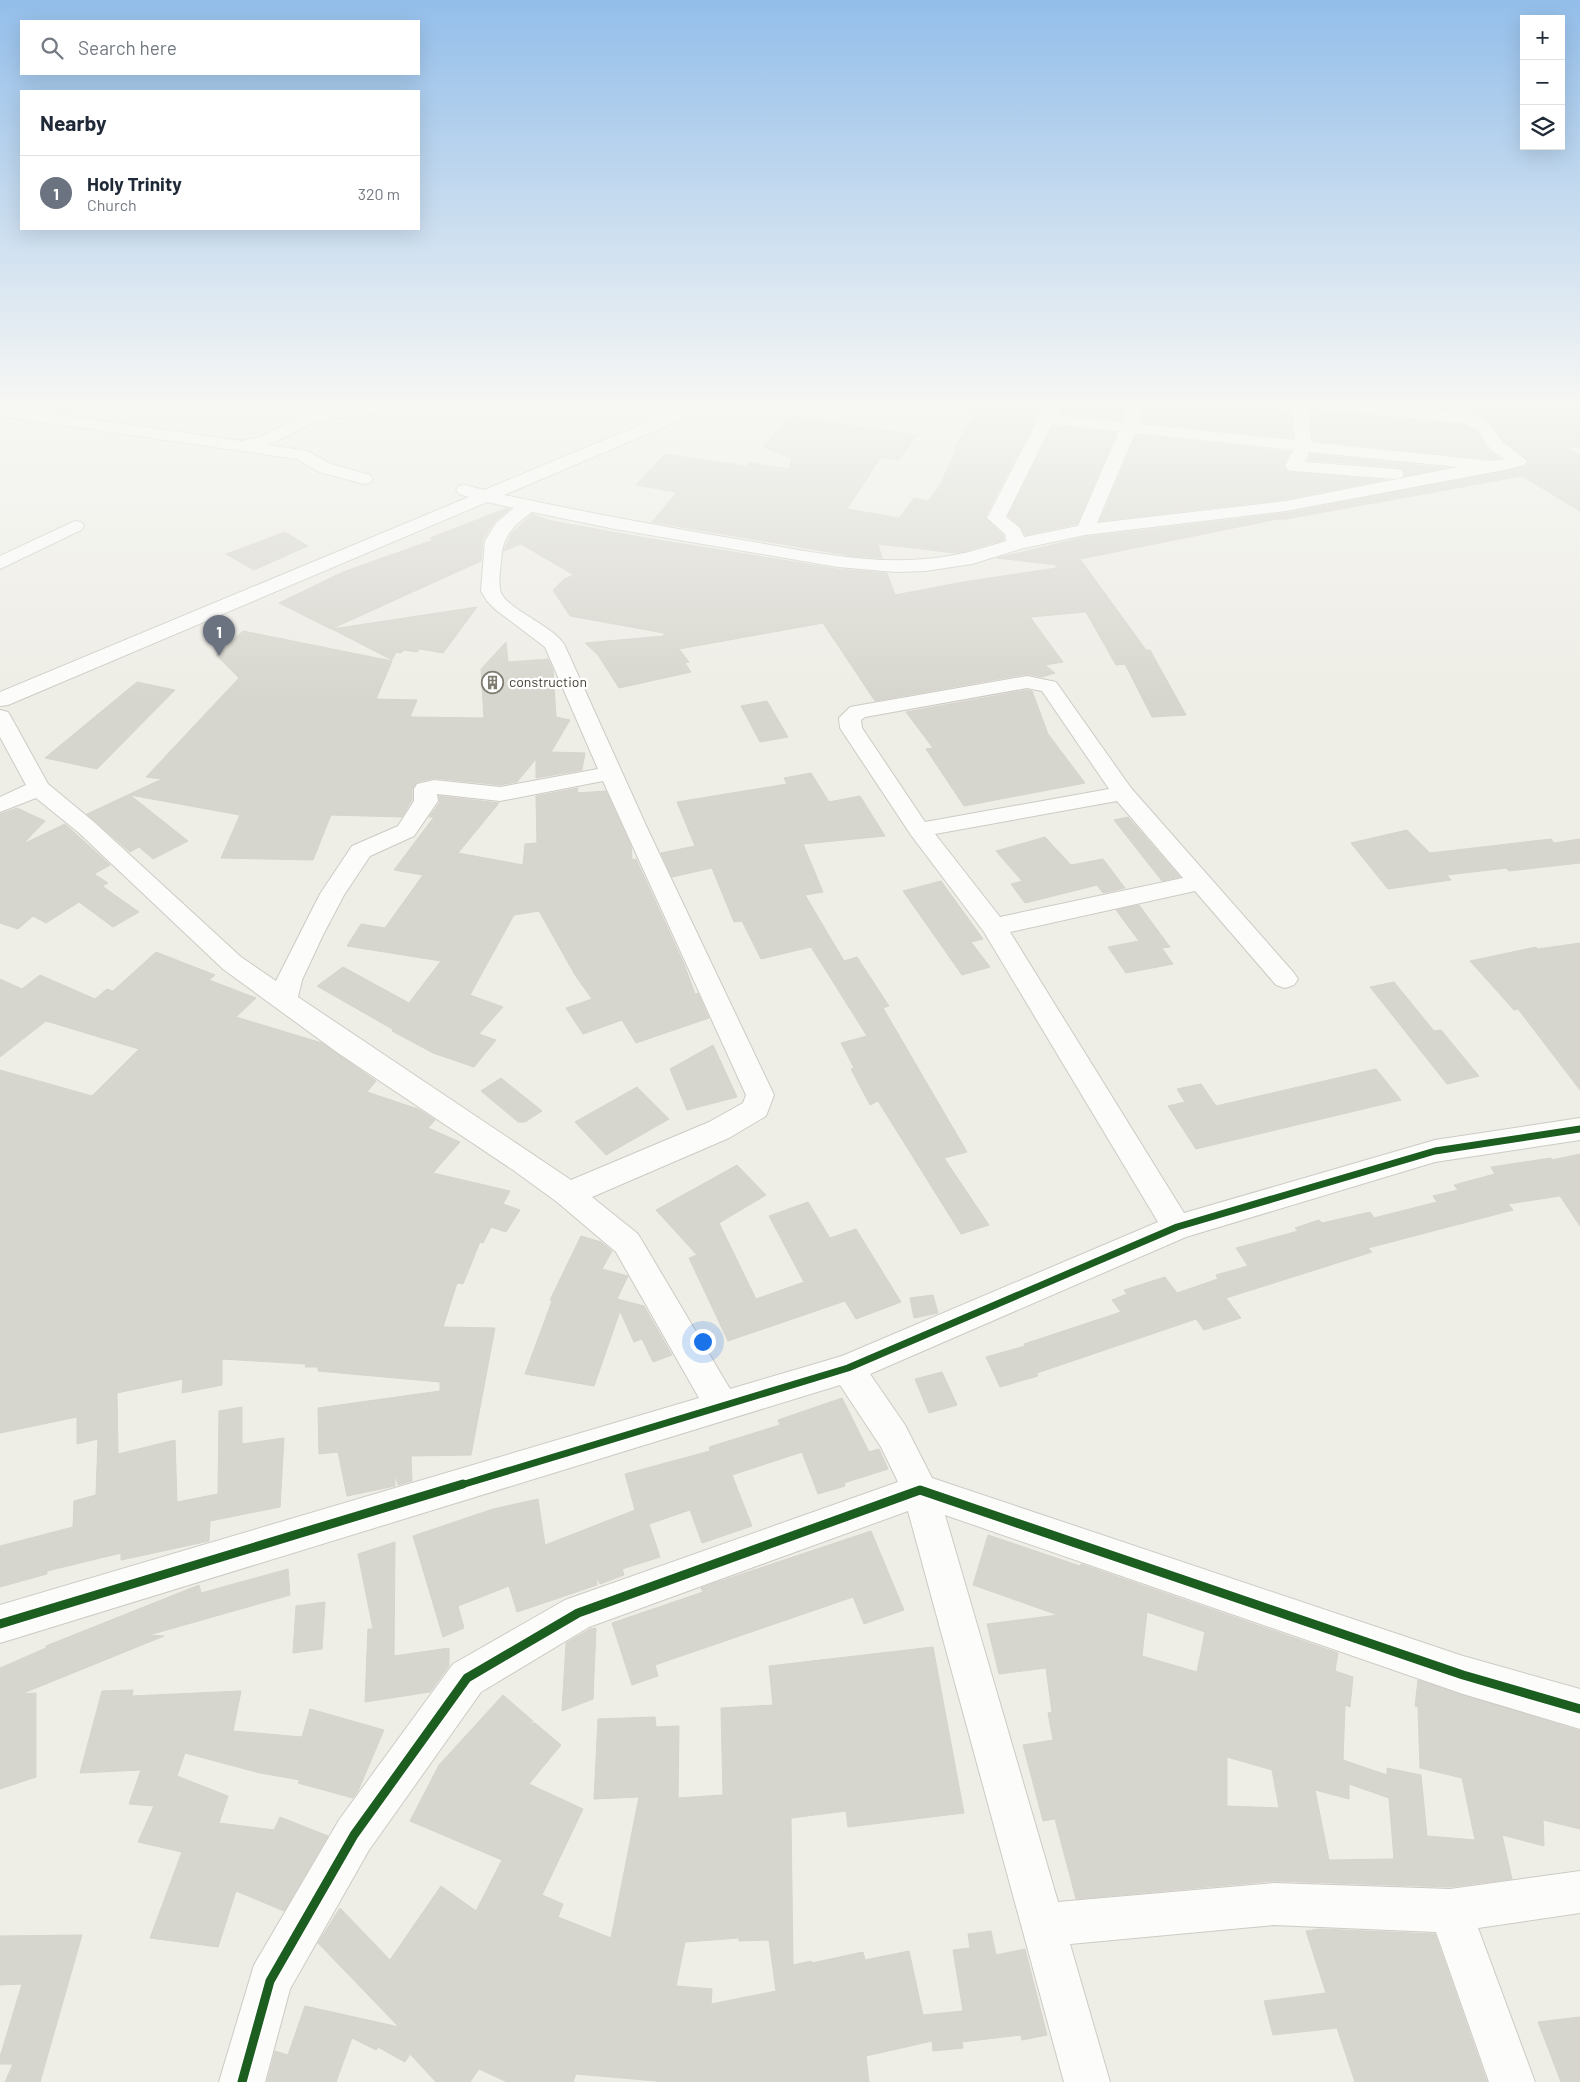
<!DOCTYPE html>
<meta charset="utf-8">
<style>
:root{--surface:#fff;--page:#f6f6f7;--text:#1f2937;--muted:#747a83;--line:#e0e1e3;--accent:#b45309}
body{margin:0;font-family:Barlow,sans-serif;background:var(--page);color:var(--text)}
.controls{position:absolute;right:15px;top:15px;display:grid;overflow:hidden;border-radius:0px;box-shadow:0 5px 20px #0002}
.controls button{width:45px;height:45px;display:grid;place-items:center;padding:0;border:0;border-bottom:1px solid var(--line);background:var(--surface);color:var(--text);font:25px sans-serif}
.you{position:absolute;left:702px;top:1341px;width:18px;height:18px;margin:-12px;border:4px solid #fff;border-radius:50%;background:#1a73e8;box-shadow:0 0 0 8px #1a73e833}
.badge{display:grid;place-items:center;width:32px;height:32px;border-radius:50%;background:var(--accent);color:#fff;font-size:16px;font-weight:700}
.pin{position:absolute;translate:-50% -41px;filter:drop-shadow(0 1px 2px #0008)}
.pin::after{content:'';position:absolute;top:26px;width:18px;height:15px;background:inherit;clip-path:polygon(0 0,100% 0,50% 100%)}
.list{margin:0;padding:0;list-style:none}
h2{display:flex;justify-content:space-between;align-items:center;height:65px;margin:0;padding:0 20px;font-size:21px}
h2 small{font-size:16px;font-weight:400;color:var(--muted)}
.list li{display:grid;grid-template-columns:32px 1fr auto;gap:15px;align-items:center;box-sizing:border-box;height:75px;padding:0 20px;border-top:1px solid var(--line)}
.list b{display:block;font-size:19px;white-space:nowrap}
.list p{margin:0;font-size:16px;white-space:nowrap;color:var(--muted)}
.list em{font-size:16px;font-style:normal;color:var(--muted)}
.icon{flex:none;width:28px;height:28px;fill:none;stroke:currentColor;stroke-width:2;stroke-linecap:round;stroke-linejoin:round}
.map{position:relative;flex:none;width:1580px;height:2082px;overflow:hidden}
.search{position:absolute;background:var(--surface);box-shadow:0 5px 20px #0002;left:20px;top:20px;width:400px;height:55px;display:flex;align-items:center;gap:12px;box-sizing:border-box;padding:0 18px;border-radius:0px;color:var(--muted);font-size:19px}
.panel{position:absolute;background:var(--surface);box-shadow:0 5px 20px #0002;left:20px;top:90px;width:400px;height:140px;border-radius:0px}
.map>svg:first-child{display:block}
.building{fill:#d7d6ce;stroke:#d6d4cc;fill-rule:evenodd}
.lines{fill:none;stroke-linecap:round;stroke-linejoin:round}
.minor-casing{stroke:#cccbc4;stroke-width:2}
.minor{fill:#fcfcfb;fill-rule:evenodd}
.cycleway-far1-casing{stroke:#fff;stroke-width:10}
.cycleway-casing{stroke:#fff;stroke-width:12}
.cycleway-far1{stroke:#1b5e20;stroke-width:7}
.cycleway{stroke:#1b5e20;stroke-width:9}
.labels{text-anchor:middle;stroke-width:4.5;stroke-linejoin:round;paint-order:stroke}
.far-poi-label{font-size:14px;fill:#433f33;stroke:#fff;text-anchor:start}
</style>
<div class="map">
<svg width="1580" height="2082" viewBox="0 0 1580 2082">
<rect width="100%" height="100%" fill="#eeede6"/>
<!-- building -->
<path class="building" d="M 980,404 L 1044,404 L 985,517 L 1003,535 L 1004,540 L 965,551 L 955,553 L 878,544 L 882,558 L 852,556 L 652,522 L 677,492 L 636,485 L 665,454 L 746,466 L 749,463 L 789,469 L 792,458 L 763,447 L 790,416 L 917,435 L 899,460 L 881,457 L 847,509 L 899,518 L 914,498 L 928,501 L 940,485 L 956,450 L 954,449 Z
M 1064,404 L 1126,404 L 1122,420 L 1060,413 Z
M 1146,404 L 1228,404 L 1259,408 L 1259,404 L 1261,404 L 1265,409 L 1290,413 L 1293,438 L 1140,422 Z
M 1385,404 L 1447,404 L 1450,410 Z
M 1467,404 L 1580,404 L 1580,446 L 1569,448 L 1580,456 L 1580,511 L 1522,476 L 1281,520 L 1278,519 L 1080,559 L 1146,650 L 1150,650 L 1186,715 L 1152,717 L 1125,664 L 1116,665 L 1086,612 L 1030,617 L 1063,662 L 1045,665 L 1055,673 L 1042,677 L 1027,674 L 875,701 L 823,623 L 679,649 L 689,662 L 685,663 L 691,672 L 619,688 L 598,655 L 585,643 L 664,636 L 664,633 L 570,616 L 553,590 L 564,579 L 574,575 L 521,544 L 504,551 L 511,534 L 532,514 L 547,520 L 640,537 L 838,569 L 887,573 L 895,595 L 963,582 L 1056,568 L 1056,565 L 997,558 L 1085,537 L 1286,513 L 1526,466 L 1528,460 L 1504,441 L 1491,422 L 1474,414 Z
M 1310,410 L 1462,425 L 1476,431 L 1489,451 L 1500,458 L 1492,459 L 1313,440 Z
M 1053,426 L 1116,433 L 1077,524 L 1025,535 L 1021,527 L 1008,516 Z
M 1136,435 L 1290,452 L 1283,465 L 1288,472 L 1383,480 L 1286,499 L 1100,521 Z
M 1310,454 L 1445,468 L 1405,476 L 1402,469 L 1395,467 L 1308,460 Z
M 507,508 L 510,509 L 494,522 L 483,540 L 481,561 L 331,629 L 279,603 L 343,572 L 433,540 L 430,538 Z
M 285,532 L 308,546 L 254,570 L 226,554 Z
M 477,607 L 443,653 L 420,649 L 417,652 L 404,650 L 401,653 L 396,652 L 392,660 L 332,629 Z
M 243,631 L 392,661 L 376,699 L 417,700 L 410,717 L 484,718 L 481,669 L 506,642 L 508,662 L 548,659 L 553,670 L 556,717 L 570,720 L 551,752 L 585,753 L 582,770 L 536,778 L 536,759 L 517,782 L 500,785 L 434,778 L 417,782 L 412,789 L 412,800 L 402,817 L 331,815 L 313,860 L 221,858 L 240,815 L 130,795 L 188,841 L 153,859 L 139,847 L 130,852 L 87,814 L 162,779 L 146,777 L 239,678 L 216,655 Z
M 137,682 L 175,690 L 97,769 L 45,758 Z
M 1027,690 L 1032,691 L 1048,734 L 1085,783 L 964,806 L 926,749 L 933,748 L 906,712 Z
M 767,701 L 788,737 L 760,742 L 741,706 Z
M 811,773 L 829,802 L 860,796 L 885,836 L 803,844 L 823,892 L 805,895 L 844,961 L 857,957 L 889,1006 L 883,1008 L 967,1152 L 944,1158 L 989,1225 L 961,1234 L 878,1101 L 870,1105 L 851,1069 L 854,1068 L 841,1043 L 867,1036 L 811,947 L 761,959 L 742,921 L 734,922 L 712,868 L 672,877 L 661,853 L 695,846 L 677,802 L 787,784 L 784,778 Z
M 578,788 L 577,793 L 606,791 L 631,846 L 632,860 L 636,859 L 684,964 L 695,994 L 698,993 L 709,1018 L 636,1043 L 622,1020 L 583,1034 L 566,1008 L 592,999 L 575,975 L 539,911 L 514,915 L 470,995 L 503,1007 L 479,1034 L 496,1040 L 474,1067 L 433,1053 L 392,1031 L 394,1030 L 317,986 L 343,967 L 409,1003 L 441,961 L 347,946 L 361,924 L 385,928 L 423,875 L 394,870 L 434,817 L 429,817 L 440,802 L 439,796 L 499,803 L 458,853 L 523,865 L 525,844 L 537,843 L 536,796 Z
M 17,808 L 45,821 L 23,844 L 65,824 L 110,865 L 94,874 L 108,883 L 102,886 L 139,912 L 113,927 L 79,902 L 46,923 L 33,916 L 18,929 L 0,923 L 0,814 Z
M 1128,817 L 1180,877 L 1162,881 L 1114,820 Z
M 1407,830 L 1430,853 L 1551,839 L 1554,843 L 1580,839 L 1580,863 L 1509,871 L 1506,868 L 1447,875 L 1451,880 L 1388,889 L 1351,843 Z
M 1045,837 L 1071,865 L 1103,859 L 1125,888 L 1103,893 L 1097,885 L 1025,903 L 1011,884 L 1022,881 L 996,851 Z
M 941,881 L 983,939 L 971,942 L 990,967 L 962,975 L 903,891 Z
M 1139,905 L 1170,947 L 1162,948 L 1173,964 L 1126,973 L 1108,947 L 1139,941 L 1116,910 Z
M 1580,943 L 1580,1090 L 1518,1009 L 1514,1010 L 1470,961 L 1536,947 L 1538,949 Z
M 156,952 L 215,975 L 209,980 L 256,998 L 236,1017 L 322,1043 L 376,1081 L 367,1092 L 418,1109 L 435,1120 L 428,1128 L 460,1142 L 433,1173 L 510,1191 L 503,1204 L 520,1210 L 506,1232 L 491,1227 L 483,1243 L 480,1242 L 463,1284 L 457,1283 L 443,1327 L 495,1328 L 471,1455 L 411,1456 L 412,1481 L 398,1485 L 395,1474 L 395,1486 L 347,1496 L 338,1452 L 319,1454 L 318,1408 L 440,1391 L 440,1382 L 318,1371 L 318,1367 L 305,1367 L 306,1364 L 222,1359 L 222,1385 L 182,1393 L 183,1379 L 117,1393 L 118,1454 L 175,1440 L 177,1502 L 218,1494 L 219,1411 L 242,1407 L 242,1444 L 284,1438 L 280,1507 L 210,1521 L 209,1541 L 121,1560 L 121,1553 L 47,1571 L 47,1574 L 0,1587 L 0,1546 L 73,1527 L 74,1501 L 96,1495 L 98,1439 L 77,1444 L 77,1417 L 0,1433 L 0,1070 L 92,1096 L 139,1049 L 46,1021 L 0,1057 L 0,979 L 22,989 L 40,975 L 95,999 L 107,989 L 113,991 Z
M 1394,982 L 1434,1031 L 1441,1030 L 1479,1076 L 1447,1084 L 1370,987 Z
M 713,1045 L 737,1097 L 687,1110 L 670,1069 Z
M 1376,1069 L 1401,1100 L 1196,1149 L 1168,1106 L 1185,1102 L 1177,1089 L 1201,1084 L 1216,1106 Z
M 501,1078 L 542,1111 L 525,1122 L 518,1122 L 481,1091 Z
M 637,1087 L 669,1119 L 606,1155 L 575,1122 Z
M 1580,1154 L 1580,1226 L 1560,1196 L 1508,1204 L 1513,1210 L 1368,1248 L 1372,1252 L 1226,1298 L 1241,1318 L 1204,1330 L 1196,1319 L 1037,1373 L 1038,1376 L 1000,1387 L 986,1357 L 1025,1346 L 1024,1344 L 1121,1312 L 1112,1300 L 1127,1294 L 1124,1290 L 1165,1277 L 1177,1293 L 1218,1279 L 1216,1275 L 1248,1266 L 1236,1248 L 1298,1231 L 1295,1228 L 1319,1220 L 1322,1223 L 1370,1212 L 1374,1218 L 1437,1202 L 1433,1196 L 1458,1190 L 1454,1185 L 1495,1174 L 1491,1167 L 1551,1158 L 1552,1160 Z
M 737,1165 L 766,1195 L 719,1223 L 756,1299 L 804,1282 L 769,1216 L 808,1202 L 830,1238 L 856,1229 L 901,1302 L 856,1319 L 845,1301 L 728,1341 L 689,1258 L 697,1255 L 656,1210 Z
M 581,1236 L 601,1242 L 612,1251 L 602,1269 L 628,1276 L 617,1299 L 644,1306 L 672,1355 L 653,1362 L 642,1339 L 634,1342 L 620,1311 L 594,1386 L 525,1374 L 552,1301 L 550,1300 Z
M 933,1295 L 938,1313 L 914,1318 L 910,1298 Z
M 942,1372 L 957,1405 L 929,1413 L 915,1379 Z
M 842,1398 L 869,1452 L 879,1449 L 888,1469 L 844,1483 L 845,1486 L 818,1494 L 802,1452 L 732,1475 L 752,1526 L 702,1543 L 690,1510 L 649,1524 L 660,1557 L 622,1569 L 624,1575 L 600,1584 L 597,1576 L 597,1585 L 517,1612 L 509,1586 L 458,1606 L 464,1628 L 443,1637 L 413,1536 L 493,1509 L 538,1499 L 545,1545 L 635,1510 L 625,1474 L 710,1451 L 709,1447 L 780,1425 L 778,1420 Z
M 871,1531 L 904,1610 L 864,1624 L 853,1597 L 655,1665 L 658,1676 L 632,1685 L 612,1623 L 703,1592 L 701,1588 L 715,1583 Z
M 988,1535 L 1080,1566 L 1081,1564 L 1338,1653 L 1335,1671 L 1353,1677 L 1350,1707 L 1345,1705 L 1343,1760 L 1387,1775 L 1387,1768 L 1421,1775 L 1427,1836 L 1475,1840 L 1462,1778 L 1420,1768 L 1418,1707 L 1415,1706 L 1418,1680 L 1580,1731 L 1580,1829 L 1543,1820 L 1544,1846 L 1502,1835 L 1512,1879 L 1450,1887 L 1274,1881 L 1076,1899 L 1055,1819 L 1043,1821 L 1023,1745 L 1053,1740 L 1048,1713 L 1052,1712 L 1046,1668 L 999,1674 L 987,1624 L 1058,1615 L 973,1585 ZM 1147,1612 L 1205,1632 L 1197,1672 L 1142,1656 ZM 1227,1757 L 1272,1770 L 1279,1808 L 1227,1806 ZM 1349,1784 L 1389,1798 L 1394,1859 L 1329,1860 L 1315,1790 L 1349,1799 Z
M 395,1542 L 394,1656 L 449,1648 L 449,1666 L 430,1692 L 365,1702 L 368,1629 L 373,1629 L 358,1554 Z
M 288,1569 L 290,1595 L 149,1635 L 164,1636 L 21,1694 L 36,1693 L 36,1777 L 0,1789 L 0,1668 L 46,1648 L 46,1646 L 199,1585 L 201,1593 Z
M 325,1602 L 322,1649 L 293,1653 L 296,1606 Z
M 596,1628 L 593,1699 L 562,1711 L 566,1643 L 590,1629 Z
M 933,1647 L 964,1813 L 848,1827 L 846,1811 L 791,1818 L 793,1965 L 811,1961 L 812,1963 L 863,1952 L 865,1960 L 909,1951 L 923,2015 L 963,2011 L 953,1950 L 970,1948 L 968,1934 L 991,1931 L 996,1955 L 1025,1949 L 1047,2035 L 1022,2040 L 1021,2035 L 962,2042 L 963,2048 L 933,2051 L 932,2041 L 866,2056 L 869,2082 L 667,2082 L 576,2074 L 573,2082 L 507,2082 L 479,2069 L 470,2082 L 436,2082 L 410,2054 L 405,2062 L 378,2047 L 376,2050 L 352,2038 L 336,2082 L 267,2082 L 275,2051 L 288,2055 L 305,2006 L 399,2027 L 318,1943 L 340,1908 L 390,1960 L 441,1886 L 476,1911 L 502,1860 L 410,1821 L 439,1765 L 503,1695 L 533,1721 L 528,1723 L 535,1723 L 561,1745 L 529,1784 L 583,1809 L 542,1895 L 563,1904 L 558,1917 L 611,1938 L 639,1797 L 594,1799 L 598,1719 L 655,1717 L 656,1727 L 679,1726 L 678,1798 L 723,1795 L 721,1708 L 773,1705 L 769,1666 ZM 739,1938 L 739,1941 L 769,1940 L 776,1991 L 711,2004 L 712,1989 L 676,1986 L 685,1942 Z
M 133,1690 L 132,1696 L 241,1691 L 233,1731 L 302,1737 L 310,1709 L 384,1730 L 358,1791 L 353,1798 L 298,1783 L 300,1780 L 260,1773 L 185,1753 L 177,1776 L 228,1796 L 219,1823 L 274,1830 L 280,1817 L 328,1836 L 284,1911 L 236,1891 L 218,1947 L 150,1938 L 182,1852 L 138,1842 L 154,1806 L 129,1804 L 141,1770 L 80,1773 L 102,1691 Z
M 1320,1929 L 1435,1934 L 1487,2082 L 1355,2082 L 1337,2028 L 1273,2035 L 1264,2001 L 1326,1993 L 1306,1931 Z
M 82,1935 L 40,2082 L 5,2082 L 13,2064 L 0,2064 L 0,2057 L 22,1984 L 0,1985 L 0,1936 Z
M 1580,2017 L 1580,2082 L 1561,2082 L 1538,2022 Z"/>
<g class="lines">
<defs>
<path id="minor" d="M 371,404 L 422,408 L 445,404 L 466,404 L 452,413 L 435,417 L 371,414 L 317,421 L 269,445 L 307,451 L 331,464 L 370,475 L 373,479 L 370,483 L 364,484 L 319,472 L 297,459 L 0,416 L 0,406 L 241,441 L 260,437 L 303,415 Z
M 691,404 L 713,404 L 711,407 L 504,495 C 579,511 654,525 730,538 C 793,548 861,565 925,559 C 953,557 979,550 1006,541 L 1005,534 L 987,518 L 1046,404 L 1062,404 L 1057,415 L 1123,422 L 1128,404 L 1144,404 L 1138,424 L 1295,440 L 1292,411 L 1265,407 L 1263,404 L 1365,404 L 1453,412 L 1449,404 L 1465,404 L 1473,415 L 1489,423 L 1503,442 L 1527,461 L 1524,465 L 1504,470 L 1286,511 L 1085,535 L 1020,549 L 972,564 L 925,571 L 896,572 L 838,567 L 615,529 L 532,512 C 512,526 502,537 501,562 C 500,571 498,584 501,593 C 508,609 552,626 564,644 L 649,832 L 774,1095 L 766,1116 L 729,1138 L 592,1197 L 638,1234 L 730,1389 L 842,1356 L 1158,1222 L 984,932 L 911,835 L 840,728 L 839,718 L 850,707 L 1027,676 L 1056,682 L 1131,788 L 1294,973 L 1298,979 L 1294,985 L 1285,988 L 1276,985 L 1195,891 L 1010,932 L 1184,1213 L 1435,1140 L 1580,1118 L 1580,1140 L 1435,1162 L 1186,1237 L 870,1374 L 905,1425 L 932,1478 L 1463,1656 L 1580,1689 L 1580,1729 L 1463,1694 L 945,1515 L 1058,1902 L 1274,1883 L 1450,1889 L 1580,1871 L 1580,1913 L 1478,1928 L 1535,2082 L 1489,2082 L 1436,1932 L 1274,1925 L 1070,1944 L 1110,2082 L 1064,2082 L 908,1511 L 589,1627 L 481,1692 L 369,1850 L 290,1989 L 265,2082 L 219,2082 L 254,1965 L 339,1820 L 453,1664 L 565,1600 L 898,1482 L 881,1447 L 840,1385 L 0,1643 L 0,1605 L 699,1398 L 616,1252 L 557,1202 L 513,1170 L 338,1053 L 223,969 L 78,832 L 36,798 L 0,812 L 0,797 L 26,785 L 0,737 L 0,710 L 8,712 L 11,717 L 48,784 L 94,822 L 241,957 L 276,981 L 320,894 L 352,846 L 398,826 L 414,801 L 414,789 L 417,784 L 434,780 L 500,787 L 598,769 L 545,647 L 496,610 L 487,601 L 481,591 L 485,541 L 496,523 L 514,508 L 487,502 L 8,705 L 0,706 L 0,692 L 469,497 L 459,494 L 456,490 L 459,486 L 465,485 L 484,490 ZM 1312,408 L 1462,423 L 1477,429 L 1491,450 L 1505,459 L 1492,461 L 1311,442 L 1308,409 ZM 1052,424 L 1119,431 L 1078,526 L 1024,537 L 1020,528 L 1006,517 ZM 1135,433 L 1293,450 L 1285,466 L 1288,470 L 1294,471 L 1395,479 L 1401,478 L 1404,474 L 1401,470 L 1395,469 L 1305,462 L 1309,452 L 1458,467 L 1286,501 L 1097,523 ZM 1027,688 L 1042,691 L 1109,789 L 925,822 L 862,728 L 861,720 L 865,717 ZM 603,781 L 746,1095 L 743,1103 L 709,1122 L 571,1180 L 298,997 L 302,980 L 323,935 L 344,895 L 370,856 L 414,836 L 438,801 L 437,794 L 500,801 ZM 1117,801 L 1183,878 L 1000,917 L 935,834 Z
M 75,521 L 81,522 L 84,526 L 81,530 L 0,569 L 0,556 Z"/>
</defs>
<!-- minor casing -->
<use href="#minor" class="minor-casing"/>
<!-- minor -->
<use href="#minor" class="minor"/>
<defs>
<path id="cycleway-far1" d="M 458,1486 L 848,1368 L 1177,1227 L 1435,1151 L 1580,1129"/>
<path id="cycleway" d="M 0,1624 L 463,1484
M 242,2082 L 270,1981 L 354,1835 L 467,1678 L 578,1613 L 920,1490 L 1463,1675 L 1580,1709"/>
</defs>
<!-- cycleway-far1 casing -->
<use href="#cycleway-far1" class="cycleway-far1-casing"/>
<!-- cycleway casing -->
<use href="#cycleway" class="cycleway-casing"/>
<!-- cycleway-far1 -->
<use href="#cycleway-far1" class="cycleway-far1"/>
<!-- cycleway -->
<use href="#cycleway" class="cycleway"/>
</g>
<!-- sky -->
<linearGradient id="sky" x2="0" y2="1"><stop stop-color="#93beea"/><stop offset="0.58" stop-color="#f7f7f4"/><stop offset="1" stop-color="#f7f7f4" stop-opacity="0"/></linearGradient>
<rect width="1580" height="695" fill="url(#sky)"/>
<!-- icons -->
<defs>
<symbol id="building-ring" viewBox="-11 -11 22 22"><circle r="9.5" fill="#fff" stroke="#7f7c72" stroke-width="1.5"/><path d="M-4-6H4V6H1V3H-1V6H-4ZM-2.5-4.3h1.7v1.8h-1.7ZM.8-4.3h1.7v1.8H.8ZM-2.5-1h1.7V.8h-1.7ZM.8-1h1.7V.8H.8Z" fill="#7f7c72"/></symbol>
</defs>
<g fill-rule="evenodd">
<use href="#building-ring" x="480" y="670" width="25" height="25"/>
</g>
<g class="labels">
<!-- far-poi labels -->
<g class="far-poi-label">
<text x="509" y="687">construction</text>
</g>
</g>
</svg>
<div class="controls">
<button>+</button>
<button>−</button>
<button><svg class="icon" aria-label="layers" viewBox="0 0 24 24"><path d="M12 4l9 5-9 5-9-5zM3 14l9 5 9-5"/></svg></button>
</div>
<div class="you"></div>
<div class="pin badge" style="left:219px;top:656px;background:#6b7280">1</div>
<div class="search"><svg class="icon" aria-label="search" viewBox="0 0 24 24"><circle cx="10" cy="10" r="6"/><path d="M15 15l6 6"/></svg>Search here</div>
<section class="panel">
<h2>Nearby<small></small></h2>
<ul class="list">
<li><span class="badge" style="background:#6b7280">1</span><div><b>Holy Trinity</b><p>Church</p></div><em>320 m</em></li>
</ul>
</section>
</div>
